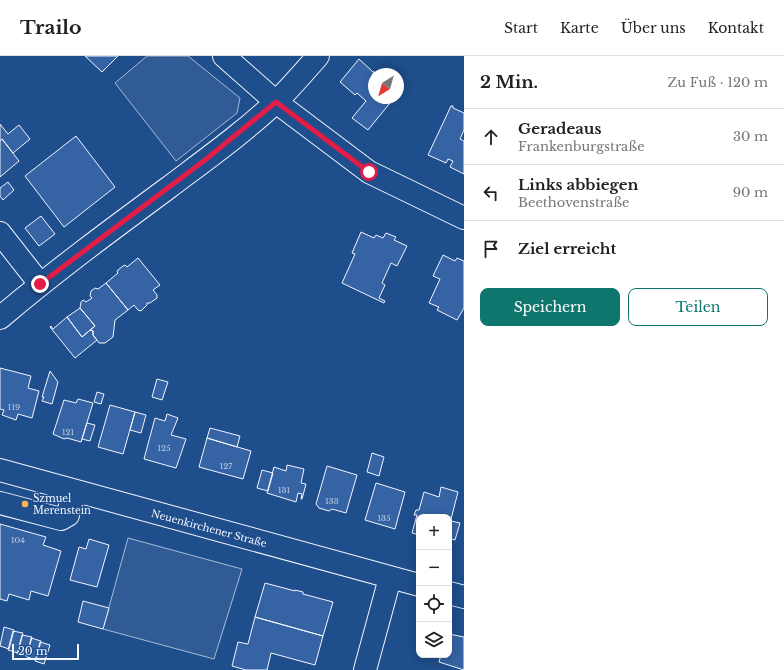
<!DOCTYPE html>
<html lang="de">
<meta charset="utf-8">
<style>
:root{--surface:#fff;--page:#f2f2f2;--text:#222;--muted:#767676;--line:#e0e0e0;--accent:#0f766e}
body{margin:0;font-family:"Libre Baskerville",serif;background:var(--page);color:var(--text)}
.controls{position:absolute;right:12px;bottom:12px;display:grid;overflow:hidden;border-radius:8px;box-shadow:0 2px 10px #0003}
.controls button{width:36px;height:36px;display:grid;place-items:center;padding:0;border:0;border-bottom:1px solid var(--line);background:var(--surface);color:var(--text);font:20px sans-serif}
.compass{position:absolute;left:368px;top:12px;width:36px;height:36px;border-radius:50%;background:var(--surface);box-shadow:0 2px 10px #0003;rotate:217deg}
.scale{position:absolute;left:12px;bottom:10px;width:67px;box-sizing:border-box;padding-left:4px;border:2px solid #f2f6ff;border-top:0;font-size:11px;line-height:14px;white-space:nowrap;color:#f2f6ff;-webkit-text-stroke:3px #1f4e8c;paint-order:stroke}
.stop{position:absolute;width:12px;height:12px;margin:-9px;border:3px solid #e11d48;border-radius:50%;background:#fff}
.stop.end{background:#e11d48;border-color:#fff;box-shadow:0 1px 4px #0008}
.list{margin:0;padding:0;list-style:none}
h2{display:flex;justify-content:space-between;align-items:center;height:52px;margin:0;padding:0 16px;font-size:17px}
h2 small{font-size:13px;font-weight:400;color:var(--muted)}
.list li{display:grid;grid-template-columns:26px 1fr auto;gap:12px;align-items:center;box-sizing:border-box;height:56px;padding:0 16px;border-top:1px solid var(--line)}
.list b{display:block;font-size:15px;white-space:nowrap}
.list p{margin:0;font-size:13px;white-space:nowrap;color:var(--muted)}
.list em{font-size:13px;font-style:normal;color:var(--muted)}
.actions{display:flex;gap:8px;padding:12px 16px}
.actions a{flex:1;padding:9px 0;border:1px solid var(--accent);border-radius:8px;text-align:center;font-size:14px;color:var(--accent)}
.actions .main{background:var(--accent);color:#fff}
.icon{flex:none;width:22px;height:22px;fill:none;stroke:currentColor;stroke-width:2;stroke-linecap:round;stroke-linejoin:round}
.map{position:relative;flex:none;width:464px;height:614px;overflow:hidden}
header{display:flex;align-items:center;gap:24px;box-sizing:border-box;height:56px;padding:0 20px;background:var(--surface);border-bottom:1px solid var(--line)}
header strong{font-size:19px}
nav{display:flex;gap:22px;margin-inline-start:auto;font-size:14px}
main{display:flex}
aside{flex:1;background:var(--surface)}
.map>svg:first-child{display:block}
.parking{fill:#305b95;stroke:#a8bbd7}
.building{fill:#3563a3;stroke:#f2f6ff}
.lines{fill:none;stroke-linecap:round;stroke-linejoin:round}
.minor-casing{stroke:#f2f6ff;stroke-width:24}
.minor{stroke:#1f4e8c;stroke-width:22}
.route{stroke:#e11d48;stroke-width:5}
.poi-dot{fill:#ffb74d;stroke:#1f4e8c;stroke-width:1.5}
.labels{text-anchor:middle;stroke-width:3;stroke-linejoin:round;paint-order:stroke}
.number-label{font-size:8px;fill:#c3d1e8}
.poi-label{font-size:10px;fill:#f2f6ff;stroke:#1f4e8c;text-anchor:start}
.street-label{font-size:10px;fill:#f2f6ff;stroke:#1f4e8c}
</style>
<header>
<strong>Trailo</strong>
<nav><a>Start</a><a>Karte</a><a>Über uns</a><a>Kontakt</a></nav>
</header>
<main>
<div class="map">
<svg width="464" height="614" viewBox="0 0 464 614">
<rect width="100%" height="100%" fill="#1f4e8c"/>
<!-- parking -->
<path class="parking" d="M 147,0 L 188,0 L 240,42 L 237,57 L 176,105 L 115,27 Z
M 128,482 L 242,513 L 214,603 L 103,573 Z"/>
<!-- building -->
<path class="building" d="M 85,0 L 118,0 L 102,16 Z
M 359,3 L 373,16 L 375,16 L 373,17 L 374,42 L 391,42 L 388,45 L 390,47 L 368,74 L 352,62 L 366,45 L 357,37 L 355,39 L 340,26 Z
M 451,50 L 453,50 L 453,52 L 464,57 L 464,74 L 460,83 L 464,85 L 464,118 L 450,111 L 453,105 L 448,103 L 446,107 L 428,99 Z
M 0,68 L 8,78 L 19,69 L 30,83 L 13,97 L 2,83 L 0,85 Z
M 76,80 L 115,131 L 64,171 L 25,120 Z
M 2,83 L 19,105 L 0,121 L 0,85 Z
M 8,126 L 14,134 L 3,144 L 0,140 L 0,132 Z
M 41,160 L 55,178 L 39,190 L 25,172 Z
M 361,176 L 374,182 L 376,179 L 383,182 L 386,177 L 396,181 L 394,184 L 407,190 L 397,210 L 391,207 L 382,227 L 385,229 L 379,242 L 385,245 L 384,247 L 342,227 L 355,198 L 352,197 Z
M 443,199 L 455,205 L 457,202 L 464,205 L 464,252 L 457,264 L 437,254 L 439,251 L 429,247 L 440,223 L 433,220 Z
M 138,202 L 160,229 L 153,234 L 157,239 L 157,242 L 150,247 L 147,247 L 147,249 L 141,255 L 138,254 L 134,249 L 128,254 L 106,227 L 118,217 L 117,216 L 118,214 L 123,210 L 125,209 L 127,211 Z
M 106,227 L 128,254 L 115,264 L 113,281 L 105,287 L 99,287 L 93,279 L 93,275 L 90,274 L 95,270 L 80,252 L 81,246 L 83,244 L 86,246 L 92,242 L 90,240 L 91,235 L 95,232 L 98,233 Z
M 80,252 L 95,270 L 82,281 L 67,261 Z
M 67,261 L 82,281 L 90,274 L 93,275 L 93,279 L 97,284 L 75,302 L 50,271 L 51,270 L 53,273 Z
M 0,312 L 31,320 L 28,332 L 39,335 L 32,362 L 18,358 L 16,364 L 2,359 L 4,354 L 0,353 Z
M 50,315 L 58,326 L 52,348 L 42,345 L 44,341 L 42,341 Z
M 157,323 L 168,326 L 162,344 L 152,341 Z
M 97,336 L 104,338 L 101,348 L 94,346 Z
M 78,343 L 93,347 L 81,386 L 67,382 L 64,383 L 53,378 L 64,344 L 76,347 Z
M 110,349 L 135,356 L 123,398 L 98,391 Z
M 135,356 L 146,359 L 141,377 L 130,374 Z
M 167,358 L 178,362 L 171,379 L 186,383 L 176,412 L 144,403 L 155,362 L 165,365 Z
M 87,367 L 95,369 L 90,385 L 82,383 Z
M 210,372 L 240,380 L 237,391 L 207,382 Z
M 207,382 L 251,395 L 243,423 L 199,411 Z
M 372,397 L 384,401 L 379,420 L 367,416 Z
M 287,409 L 304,413 L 301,427 L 306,428 L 302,443 L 301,443 L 302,438 L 298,437 L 296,446 L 267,437 L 274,411 L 286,415 Z
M 327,410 L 357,419 L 346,457 L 332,453 L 329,455 L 319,452 L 316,448 Z
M 262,414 L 273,417 L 268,435 L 257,432 Z
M 376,427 L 405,436 L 395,473 L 365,464 Z
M 441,431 L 458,436 L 449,471 L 449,461 L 419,461 L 419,479 L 412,477 L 417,459 L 414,459 L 416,454 L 419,454 L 424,436 L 439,441 Z
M 451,465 L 460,467 L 455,484 L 449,482 L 449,471 Z
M 0,468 L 46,481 L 43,489 L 61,495 L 48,540 L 31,535 L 29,544 L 9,538 L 7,545 L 0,543 Z
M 89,483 L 109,489 L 97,531 L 70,524 L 79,491 L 86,493 Z
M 265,527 L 295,535 L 295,534 L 303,536 L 303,538 L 333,546 L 323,580 L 255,561 Z
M 83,545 L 109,552 L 103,573 L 78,566 Z
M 255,561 L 323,580 L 315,609 L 271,597 L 267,614 L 246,614 L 232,610 L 238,586 L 248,588 Z
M 4,571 L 14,574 L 9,593 L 0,590 Z
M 13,575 L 23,577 L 18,597 L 8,594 Z
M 449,578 L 464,581 L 464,614 L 439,606 L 441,599 L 449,599 Z
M 22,579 L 32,581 L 27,600 L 17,598 Z
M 31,582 L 41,585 L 36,604 L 27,601 Z
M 40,586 L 50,589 L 44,608 L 35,605 Z"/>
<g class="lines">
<defs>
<path id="minor" d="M 224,0 L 276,46 L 369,116 L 464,162
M 0,177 L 40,228
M 0,262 C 54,216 111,174 168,132 C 205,104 243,77 277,45 C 291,31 305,15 318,0
M 0,414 L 419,529
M 0,447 L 61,463 L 68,459 L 73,435
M 449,537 L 464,541
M 365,614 L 390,522"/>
</defs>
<!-- minor casing -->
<use href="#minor" class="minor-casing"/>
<!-- minor -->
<use href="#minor" class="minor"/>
</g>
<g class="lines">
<!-- route -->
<path class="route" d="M 40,228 L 205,104 L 276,46 L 369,116"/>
</g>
<!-- markers -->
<circle class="poi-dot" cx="25" cy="448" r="4"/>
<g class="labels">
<!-- number labels -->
<g class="number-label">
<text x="14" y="354">119</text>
<text x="68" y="379">121</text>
<text x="164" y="395">125</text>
<text x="226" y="413">127</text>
<text x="284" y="437">131</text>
<text x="332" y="448">133</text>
<text x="384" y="465">135</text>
<text x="18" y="487">104</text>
</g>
<!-- poi labels -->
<g class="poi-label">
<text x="33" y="446">Szmuel<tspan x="33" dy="12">Merenstein</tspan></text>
</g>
<!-- street labels -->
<g class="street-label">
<text transform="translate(209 472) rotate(15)" y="4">Neuenkirchener Straße</text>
</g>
</g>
</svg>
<div class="controls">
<button>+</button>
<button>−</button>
<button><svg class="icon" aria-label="locate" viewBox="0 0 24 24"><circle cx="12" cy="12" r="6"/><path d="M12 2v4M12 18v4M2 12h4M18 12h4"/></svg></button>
<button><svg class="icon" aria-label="layers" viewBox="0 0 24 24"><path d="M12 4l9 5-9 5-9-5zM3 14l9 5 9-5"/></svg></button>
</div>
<svg class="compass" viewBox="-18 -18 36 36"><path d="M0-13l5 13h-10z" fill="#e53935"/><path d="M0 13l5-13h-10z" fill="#767676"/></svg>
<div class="scale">20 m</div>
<div class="stop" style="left:369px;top:116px"></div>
<div class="stop end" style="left:40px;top:228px"></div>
</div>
<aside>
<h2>2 Min.<small>Zu Fuß · 120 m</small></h2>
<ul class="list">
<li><svg class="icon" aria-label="ahead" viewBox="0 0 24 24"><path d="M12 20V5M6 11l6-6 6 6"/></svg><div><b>Geradeaus</b><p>Frankenburgstraße</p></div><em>30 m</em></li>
<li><svg class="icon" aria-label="left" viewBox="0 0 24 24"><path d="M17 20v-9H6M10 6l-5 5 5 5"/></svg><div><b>Links abbiegen</b><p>Beethovenstraße</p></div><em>90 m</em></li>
<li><svg class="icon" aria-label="arrive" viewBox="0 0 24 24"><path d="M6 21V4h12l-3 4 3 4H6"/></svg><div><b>Ziel erreicht</b></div></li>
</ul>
<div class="actions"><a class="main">Speichern</a><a>Teilen</a></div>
</aside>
</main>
